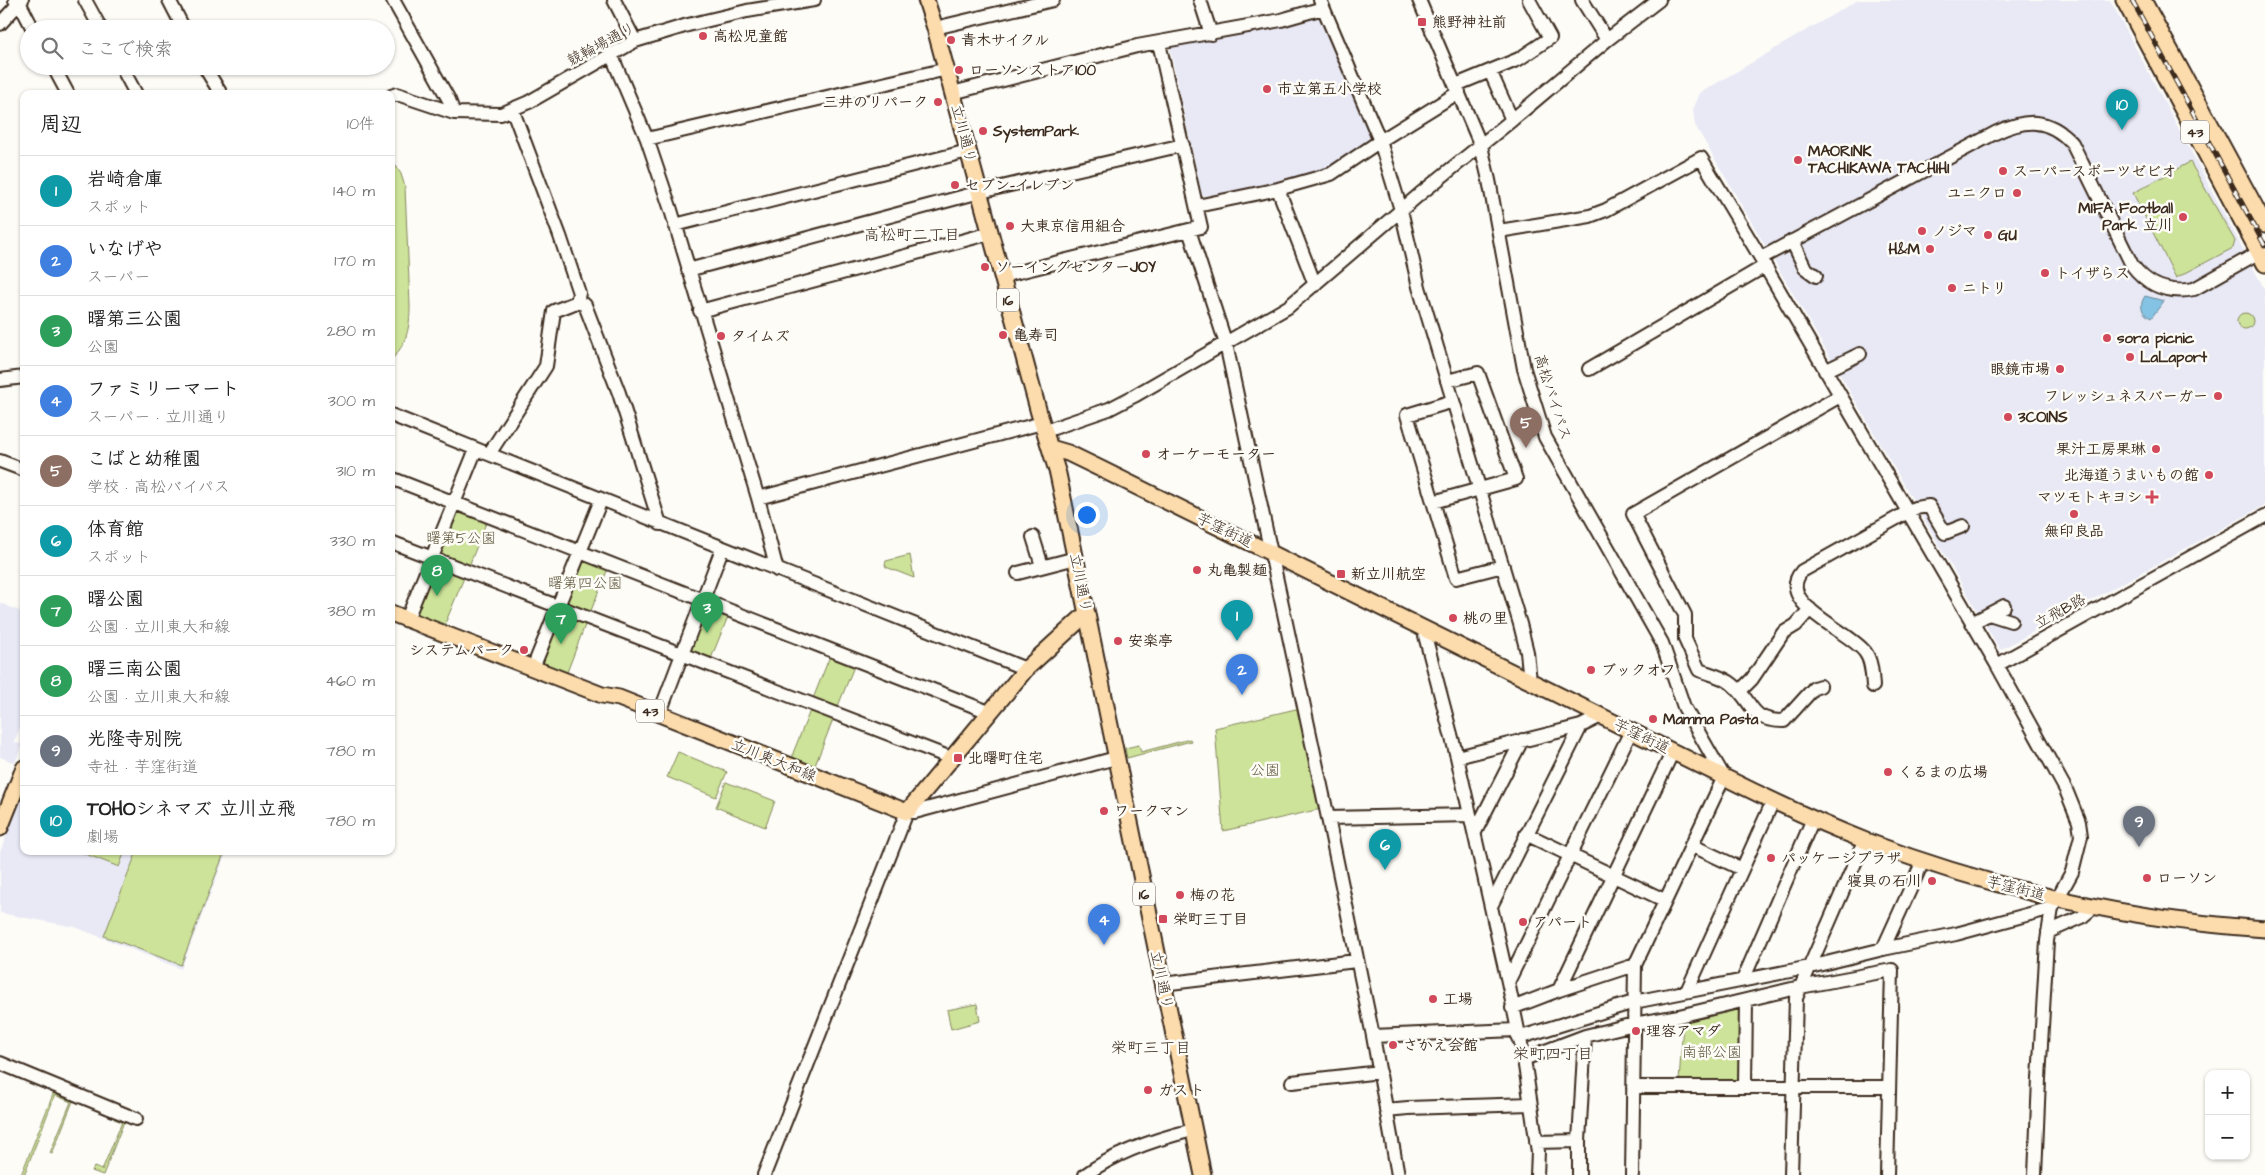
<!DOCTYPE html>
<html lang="ja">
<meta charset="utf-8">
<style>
:root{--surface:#fff;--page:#f2f2f2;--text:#222;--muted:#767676;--line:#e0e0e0;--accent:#d1495b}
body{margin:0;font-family:"Architects Daughter","Klee One",sans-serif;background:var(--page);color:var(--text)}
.controls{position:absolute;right:15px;bottom:15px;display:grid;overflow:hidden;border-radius:10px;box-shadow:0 1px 4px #0004}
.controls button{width:45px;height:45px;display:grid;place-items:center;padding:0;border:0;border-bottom:1px solid var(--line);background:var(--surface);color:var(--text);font:25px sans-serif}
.you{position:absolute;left:1086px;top:514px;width:18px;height:18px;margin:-12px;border:4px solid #fff;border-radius:50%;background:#1a73e8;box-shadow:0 0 0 8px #1a73e833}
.badge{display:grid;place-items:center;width:32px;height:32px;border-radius:50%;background:var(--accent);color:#fff;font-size:16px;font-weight:700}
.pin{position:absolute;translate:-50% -41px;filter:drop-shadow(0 1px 2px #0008)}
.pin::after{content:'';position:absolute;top:26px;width:18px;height:15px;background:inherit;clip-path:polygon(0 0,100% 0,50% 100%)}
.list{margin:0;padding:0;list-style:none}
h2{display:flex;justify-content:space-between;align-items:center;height:65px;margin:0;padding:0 20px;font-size:21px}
h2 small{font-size:16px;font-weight:400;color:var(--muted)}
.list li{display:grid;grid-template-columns:32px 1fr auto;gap:15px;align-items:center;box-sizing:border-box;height:70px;padding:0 20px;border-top:1px solid var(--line)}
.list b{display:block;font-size:19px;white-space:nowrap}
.list p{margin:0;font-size:16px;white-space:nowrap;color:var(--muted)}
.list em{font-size:16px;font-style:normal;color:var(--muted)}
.icon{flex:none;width:28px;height:28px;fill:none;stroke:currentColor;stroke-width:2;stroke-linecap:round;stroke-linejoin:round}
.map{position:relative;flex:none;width:2265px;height:1175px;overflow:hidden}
.search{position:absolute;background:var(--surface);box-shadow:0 1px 4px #0004;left:20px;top:20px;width:375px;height:55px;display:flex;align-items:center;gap:12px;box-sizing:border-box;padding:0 18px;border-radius:28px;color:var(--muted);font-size:19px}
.panel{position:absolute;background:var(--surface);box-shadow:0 1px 4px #0004;left:20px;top:90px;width:375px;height:765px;border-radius:10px}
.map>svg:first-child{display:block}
.built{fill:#e8e9f5}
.green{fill:#cde399;stroke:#84865c}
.water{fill:#84c3e4;stroke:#678695}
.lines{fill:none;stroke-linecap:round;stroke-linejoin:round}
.minor-casing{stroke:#3b2a1e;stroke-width:16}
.major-casing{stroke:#3b2a1e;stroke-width:19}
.minor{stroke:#fdfcf7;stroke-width:12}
.major{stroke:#fcdcac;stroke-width:15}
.rail-casing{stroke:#3b2a1e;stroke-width:5}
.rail{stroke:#fdfcf7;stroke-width:3;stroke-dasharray:9;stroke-linecap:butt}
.poi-dot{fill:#d1495b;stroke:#fdfcf7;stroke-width:2}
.labels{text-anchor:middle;stroke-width:5;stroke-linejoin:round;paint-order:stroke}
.shield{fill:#fdfcf7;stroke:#75695f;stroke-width:1}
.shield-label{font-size:14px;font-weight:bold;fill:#3b2a1e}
.poi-label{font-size:15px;font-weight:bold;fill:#3b2a1e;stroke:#fdfcf7;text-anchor:start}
.street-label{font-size:15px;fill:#3b2a1e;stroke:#fdfcf7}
.park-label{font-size:15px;fill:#60583d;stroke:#fdfcf7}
.neighbourhood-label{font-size:16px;fill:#3b2a1e;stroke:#fdfcf7}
</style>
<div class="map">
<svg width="2265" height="1175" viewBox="0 0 2265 1175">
<rect width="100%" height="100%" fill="#fdfcf7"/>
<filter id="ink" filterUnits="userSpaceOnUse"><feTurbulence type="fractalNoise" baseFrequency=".02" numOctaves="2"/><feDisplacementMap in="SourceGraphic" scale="10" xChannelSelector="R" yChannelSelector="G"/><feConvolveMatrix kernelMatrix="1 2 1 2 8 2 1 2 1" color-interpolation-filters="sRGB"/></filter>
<g filter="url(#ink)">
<!-- built -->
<path class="built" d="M 1858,0 L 2110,0 L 2265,290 L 2265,505 L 2000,650 L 1695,125 L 1693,110 L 1700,93 Z
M 1319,12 L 1376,135 L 1336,169 L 1220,195 L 1202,196 L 1169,44 Z
M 0,603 L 24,613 L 24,718 L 14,742 L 22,745 L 15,763 L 0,757 Z
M 24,792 L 24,851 L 227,851 L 181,969 L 75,927 L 0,913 L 0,852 Z"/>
<!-- green -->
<path class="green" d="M 391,158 L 401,174 L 405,187 L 410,306 C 410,327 407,344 391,360 Z
M 2190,162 L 2235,241 L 2233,248 L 2176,278 L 2133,193 Z
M2237 321a8 8 0 1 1 16 0a8 8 0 1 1-16 0Z
M 455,505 L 488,518 L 467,571 L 434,558 Z
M 579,554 L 609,566 L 588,618 L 559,607 Z
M 910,555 L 914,578 L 886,567 L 885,564 L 886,561 Z
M 433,560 L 466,573 L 442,631 L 409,618 Z
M 704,604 L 729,614 L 710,661 L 685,651 Z
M 558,609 L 587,620 L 564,680 L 534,668 Z
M 830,656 L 855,664 L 836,711 L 812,701 Z
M 811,708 L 834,717 L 814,768 L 793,760 L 793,753 Z
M 1300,708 L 1321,809 L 1223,831 L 1215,728 Z
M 1190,739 L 1191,741 L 1127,758 L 1125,748 L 1139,745 L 1141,752 Z
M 678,752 L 727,772 L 716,797 L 667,777 Z
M 726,782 L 775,801 L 765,827 L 716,807 Z
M 78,851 L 125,851 L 119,867 Z
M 137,851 L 225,851 L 181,965 L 104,936 Z
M 977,1004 L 980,1021 L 951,1029 L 947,1010 Z
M 1743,1009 L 1742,1082 L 1679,1082 L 1683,1022 Z
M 54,1092 L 73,1101 L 52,1154 L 50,1153 L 71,1102 L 55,1095 L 24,1175 L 21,1175 Z
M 115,1116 L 125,1119 L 103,1175 L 92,1171 L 94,1167 L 102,1170 L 122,1122 L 114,1119 Z"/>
<!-- water -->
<path class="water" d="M 2145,296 L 2164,301 L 2151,318 C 2141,313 2139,305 2145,296 Z"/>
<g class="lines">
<defs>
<path id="minor" d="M 15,0 L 20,4 L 33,29
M 85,0 L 101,29
M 169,0 L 184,29
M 393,0 L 449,100 L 454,113
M 614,0 L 635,41
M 1200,0 L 1211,34
M 1320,0 L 1380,141 L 1401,210 L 1419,287 L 1520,624 L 1527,652 L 1530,681
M 1419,0 L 1481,146 L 1489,180 L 1524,369 L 1545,437 L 1662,643 L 1684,707 L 1724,777 L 1635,965 L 1632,1175
M 1582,0 L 1607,40
M 0,24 L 22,0
M 935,28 L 1053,0
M 611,54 L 647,139 L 671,210 L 758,498 L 777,570
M 53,66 L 68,94
M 121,66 L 136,94
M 204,66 L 221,94
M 1490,71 L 1512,120
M 1456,85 L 1519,59 L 1550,38 L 1529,0
M 952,93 L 1137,46 L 1281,20 L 1323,8
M 391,96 L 397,94 L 454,113 L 501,114 L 529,102 L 635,41 L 688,25 L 747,11 L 814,0
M 513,111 L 560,236 L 579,293 L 577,302
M 647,139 L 947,69
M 1278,189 L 1315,285
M 1197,206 L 1278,189 L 1331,174 L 1380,141 L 1459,92
M 675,225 L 968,151
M 1189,230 L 1226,344 L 1328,818 L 1373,1036 L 1398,1175
M 1499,231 L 1590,216 L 1606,210 L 1701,158 L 1765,265
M 1792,241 L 1805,268 L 1816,276
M 1761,258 L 1995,133 C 2025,119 2048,117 2072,143 L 2132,265 C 2148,286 2168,294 2194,289 L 2265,249
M 688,270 L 980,192 L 1183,145
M 1002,276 L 1201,227 L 1159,43
M 700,311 L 991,233
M 1589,369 L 1765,266 L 1997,665
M 1825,371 L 1860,354
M 0,380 L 24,377
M 1453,401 L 1407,415 L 1456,578 L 1503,566
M 391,415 L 1026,669
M 1045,431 L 1109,409 L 1134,396 L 1288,307 L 1420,194 L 1512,120 L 1607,40 L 1659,0
M 489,454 L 546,366 L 554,311 L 577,302 L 585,305 L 619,393 L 660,524
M 0,461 L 24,470
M 391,478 L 989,712
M 758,498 L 1042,423
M 1433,502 L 1516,479 L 1478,373 L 1447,381
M 1033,537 L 1042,566
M 391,542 L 951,758
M 1018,573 L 1076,558
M 1989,614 L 2011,621
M 407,619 L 476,449
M 1972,623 L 2004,606
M 1423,628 L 1457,757 L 1508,982 L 1524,1059 L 1538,1152 L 1537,1175
M 533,668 L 601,500
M 1820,686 L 1814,688 L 1784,721 C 1748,721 1755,703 1732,684 C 1724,677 1710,674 1699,670 L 1685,639 L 1685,615 L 1633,514 L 1840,396
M 1873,686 C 1872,675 1872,661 1865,652 C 1849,630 1774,604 1802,571 L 1915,508 L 1929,506 L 1945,533 L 1963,526
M 1740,691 L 1752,679 L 1783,633 L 1796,625 L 1810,609
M 659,715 L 722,549
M 1457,757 L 1581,726 L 1601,716
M 1328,818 L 1470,815
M 1475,832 L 1522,740
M 1526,834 L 1664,900
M 1691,845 L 1742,869
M 1491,906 L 1581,726
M 2048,932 L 2082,917 L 2095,906
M 1883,949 L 1923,861
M 1743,980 L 1813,819
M 1508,982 L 1631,731
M 1162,984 L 1356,961
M 1559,990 L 1673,751
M 1687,991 L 1773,801
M 1512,1008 L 1559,990 L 1635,965
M 1373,1036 L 1516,1030
M 1518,1038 L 1634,1002 L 1810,967 L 1883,949 L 1956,934 L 2052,908
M 1524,1059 L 1585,1036 L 1634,1024 L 1679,1016 L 1800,987 L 1892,970 L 1887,1175
M 0,1063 L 136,1119
M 1292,1082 L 1380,1072
M 1633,1087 L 1888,1087
M 1745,1087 L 1746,1000
M 1386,1110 L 1408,1108 L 1530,1104
M 1536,1142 L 1579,1141
M 764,1175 L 907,812 L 915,812 L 1116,758
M 1085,1175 C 1116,1152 1156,1139 1193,1130
M 1579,1175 L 1579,1141 L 1585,1036
M 1791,1175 L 1796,998 L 1865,840
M 2035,1175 L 2039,1079 L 2047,941 L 2052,908 L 2072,872 L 2081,836 L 2079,822 L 2066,790 L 1997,665 L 2265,516"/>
<path id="major" d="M 926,0 L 935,28 L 1039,413 L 1058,474 L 1203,1175
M 2124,0 L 2265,264
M 2143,0 L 2265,225
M 1051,448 L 1068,453 L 1101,469 L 1724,777 C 1770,800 1817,822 1866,841 C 1993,889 2129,920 2265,929
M 391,613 L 602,695 L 619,698 L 907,812 L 1026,669 L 1087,613
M 0,828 L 24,768"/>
</defs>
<!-- minor casing -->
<use href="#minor" class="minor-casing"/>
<!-- major casing -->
<use href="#major" class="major-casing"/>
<!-- minor -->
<use href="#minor" class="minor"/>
<!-- major -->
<use href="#major" class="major"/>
<defs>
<path id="rail" d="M 2132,0 L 2265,246"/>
</defs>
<!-- rail casing -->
<use href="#rail" class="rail-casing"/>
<!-- rail -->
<use href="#rail" class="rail"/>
</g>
</g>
<!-- markers -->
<g class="poi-dot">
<rect x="1417" y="17" width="10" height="10" rx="2.5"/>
<circle cx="703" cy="36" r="5"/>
<circle cx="951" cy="40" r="5"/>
<circle cx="959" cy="70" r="5"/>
<circle cx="1267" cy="89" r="5"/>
<circle cx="938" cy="102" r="5"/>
<circle cx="983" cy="131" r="5"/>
<circle cx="1798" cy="160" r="5"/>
<circle cx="2003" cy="171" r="5"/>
<circle cx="955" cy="185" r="5"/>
<circle cx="2017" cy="193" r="5"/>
<circle cx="2183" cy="217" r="5"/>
<circle cx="1010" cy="226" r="5"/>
<circle cx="1922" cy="231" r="5"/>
<circle cx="1988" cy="235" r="5"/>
<circle cx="1930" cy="249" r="5"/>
<circle cx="985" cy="267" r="5"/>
<circle cx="2045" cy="273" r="5"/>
<circle cx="1952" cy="288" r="5"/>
<circle cx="1003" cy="335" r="5"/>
<circle cx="721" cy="336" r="5"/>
<circle cx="2107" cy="338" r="5"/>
<circle cx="2130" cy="357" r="5"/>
<circle cx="2060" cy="369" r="5"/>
<circle cx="2218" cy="396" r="5"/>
<circle cx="2008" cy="417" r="5"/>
<circle cx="2156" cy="449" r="5"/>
<circle cx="1146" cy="454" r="5"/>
<circle cx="2209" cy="475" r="5"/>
<path d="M2149.5 489.5h5v5h5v5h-5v5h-5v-5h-5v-5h5z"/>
<circle cx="2074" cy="514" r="5"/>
<circle cx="1197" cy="570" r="5"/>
<rect x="1336" y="569" width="10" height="10" rx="2.5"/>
<circle cx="1453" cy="618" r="5"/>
<circle cx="1118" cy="641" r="5"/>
<circle cx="524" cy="650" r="5"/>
<circle cx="1591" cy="670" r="5"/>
<circle cx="1653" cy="719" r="5"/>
<rect x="953" y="753" width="10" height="10" rx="2.5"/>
<circle cx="1888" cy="772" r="5"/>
<circle cx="1104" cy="811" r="5"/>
<circle cx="1771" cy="858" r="5"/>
<circle cx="2147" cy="878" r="5"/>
<circle cx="1932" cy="881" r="5"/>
<circle cx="1180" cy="895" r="5"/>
<rect x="1158" y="914" width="10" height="10" rx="2.5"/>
<circle cx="1523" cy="922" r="5"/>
<circle cx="1433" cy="999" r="5"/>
<circle cx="1636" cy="1031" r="5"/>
<circle cx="1393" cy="1045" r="5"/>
<circle cx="1148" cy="1090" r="5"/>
</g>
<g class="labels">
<!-- shield labels -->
<g class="shield">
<rect x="2181" y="120.5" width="28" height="23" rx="4"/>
<rect x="997" y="288.5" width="22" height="23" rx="4"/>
<rect x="636" y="699.5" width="28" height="23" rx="4"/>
<rect x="1133" y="882.5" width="22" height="23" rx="4"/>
</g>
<g class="shield-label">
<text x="2195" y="137">43</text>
<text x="1008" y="305">16</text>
<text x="650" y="716">43</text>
<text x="1144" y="899">16</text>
</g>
<!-- poi labels -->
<g class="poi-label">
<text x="1432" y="27">熊野神社前</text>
<text x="713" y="41">高松児童館</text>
<text x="961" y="45">青木サイクル</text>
<text x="969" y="75">ローソンストア100</text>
<text x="1277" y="94">市立第五小学校</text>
<text x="928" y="107" text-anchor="end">三井のリパーク</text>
<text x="993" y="136">SystemPark</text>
<text x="1808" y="156">MAORINK<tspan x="1808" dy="17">TACHIKAWA TACHIHI</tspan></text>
<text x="2013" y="176">スーパースポーツゼビオ</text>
<text x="965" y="190">セブン-イレブン</text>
<text x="2007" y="198" text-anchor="end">ユニクロ</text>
<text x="2173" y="213" text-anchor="end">MIFA Football<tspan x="2173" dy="17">Park 立川</tspan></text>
<text x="1020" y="231">大東京信用組合</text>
<text x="1932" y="236">ノジマ</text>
<text x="1998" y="240">GU</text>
<text x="1920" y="254" text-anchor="end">H&amp;M</text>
<text x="995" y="272">ソーイングセンターJOY</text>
<text x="2055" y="278">トイザらス</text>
<text x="1962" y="293">ニトリ</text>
<text x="1013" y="340">亀寿司</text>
<text x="731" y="341">タイムズ</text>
<text x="2117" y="343">sora picnic</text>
<text x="2140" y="362">LaLaport</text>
<text x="2050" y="374" text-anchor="end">眼鏡市場</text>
<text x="2208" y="401" text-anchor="end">フレッシュネスバーガー</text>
<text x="2018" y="422">3COINS</text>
<text x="2146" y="454" text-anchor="end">果汁工房果琳</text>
<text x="1156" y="459">オーケーモーター</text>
<text x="2199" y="480" text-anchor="end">北海道うまいもの館</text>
<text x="2142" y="502" text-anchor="end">マツモトキヨシ</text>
<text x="2074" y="536" text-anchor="middle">無印良品</text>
<text x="1207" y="575">丸亀製麺</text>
<text x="1351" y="579">新立川航空</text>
<text x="1463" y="623">桃の里</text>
<text x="1128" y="646">安楽亭</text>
<text x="514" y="655" text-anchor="end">システムパーク</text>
<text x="1601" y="675">ブックオフ</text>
<text x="1663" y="724">Mamma Pasta</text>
<text x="968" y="763">北曙町住宅</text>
<text x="1898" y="777">くるまの広場</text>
<text x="1114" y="816">ワークマン</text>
<text x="1781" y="863">パッケージプラザ</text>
<text x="2157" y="883">ローソン</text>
<text x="1922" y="886" text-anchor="end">寝具の石川</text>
<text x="1190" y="900">梅の花</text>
<text x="1173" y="924">栄町三丁目</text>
<text x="1533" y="927">アパート</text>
<text x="1443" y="1004">工場</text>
<text x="1646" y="1036">理容アマダ</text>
<text x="1403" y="1050">さかえ会館</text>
<text x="1158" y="1095">ガスト</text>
</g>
<!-- street labels -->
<g class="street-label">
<text transform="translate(601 44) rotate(-28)" y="5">競輪場通り</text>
<text transform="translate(964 134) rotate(75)" y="5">立川通り</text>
<text transform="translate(1553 397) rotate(72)" y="5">高松バイパス</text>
<text transform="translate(1225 530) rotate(26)" y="5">芋窪街道</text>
<text transform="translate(1081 583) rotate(79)" y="5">立川通り</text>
<text transform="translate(2060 611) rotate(-29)" y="5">立飛B路</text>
<text transform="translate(1642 736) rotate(26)" y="5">芋窪街道</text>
<text transform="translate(774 760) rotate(22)" y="5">立川東大和線</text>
<text transform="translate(2016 888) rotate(14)" y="5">芋窪街道</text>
<text transform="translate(1162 980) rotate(78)" y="5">立川通り</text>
</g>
<!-- park labels -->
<g class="park-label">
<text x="461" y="543">曙第5公園</text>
<text x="585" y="588">曙第四公園</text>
<text x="1265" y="775">公園</text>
<text x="1712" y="1057">南部公園</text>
</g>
<!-- neighbourhood labels -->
<g class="neighbourhood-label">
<text x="912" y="240">高松町二丁目</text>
<text x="1151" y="1053">栄町三丁目</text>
<text x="1553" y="1059">栄町四丁目</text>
</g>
</g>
</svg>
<div class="controls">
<button>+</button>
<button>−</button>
</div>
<div class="you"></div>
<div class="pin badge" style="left:1237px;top:641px;background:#0f9aa8">1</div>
<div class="pin badge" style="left:1242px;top:695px;background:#3f7fe0">2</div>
<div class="pin badge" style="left:707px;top:633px;background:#2e9e5b">3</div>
<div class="pin badge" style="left:1104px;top:945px;background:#3f7fe0">4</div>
<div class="pin badge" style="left:1526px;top:448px;background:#8d6e63">5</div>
<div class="pin badge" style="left:1385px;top:870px;background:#0f9aa8">6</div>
<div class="pin badge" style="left:561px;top:644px;background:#2e9e5b">7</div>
<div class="pin badge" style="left:437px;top:596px;background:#2e9e5b">8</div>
<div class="pin badge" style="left:2139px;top:847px;background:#6b7280">9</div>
<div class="pin badge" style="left:2122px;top:130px;background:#0f9aa8">10</div>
<div class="search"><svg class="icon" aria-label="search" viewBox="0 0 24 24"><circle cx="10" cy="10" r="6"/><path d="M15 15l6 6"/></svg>ここで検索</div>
<section class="panel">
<h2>周辺<small>10件</small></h2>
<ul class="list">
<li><span class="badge" style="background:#0f9aa8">1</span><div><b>岩崎倉庫</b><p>スポット</p></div><em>140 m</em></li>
<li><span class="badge" style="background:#3f7fe0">2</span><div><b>いなげや</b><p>スーパー</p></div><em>170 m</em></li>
<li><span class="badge" style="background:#2e9e5b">3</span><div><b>曙第三公園</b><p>公園</p></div><em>280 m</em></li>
<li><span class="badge" style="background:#3f7fe0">4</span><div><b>ファミリーマート</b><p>スーパー · 立川通り</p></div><em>300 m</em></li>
<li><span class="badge" style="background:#8d6e63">5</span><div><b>こばと幼稚園</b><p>学校 · 高松バイパス</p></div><em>310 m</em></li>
<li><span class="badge" style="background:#0f9aa8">6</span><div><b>体育館</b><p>スポット</p></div><em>330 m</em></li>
<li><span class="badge" style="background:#2e9e5b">7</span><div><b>曙公園</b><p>公園 · 立川東大和線</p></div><em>380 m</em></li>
<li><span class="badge" style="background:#2e9e5b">8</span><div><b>曙三南公園</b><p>公園 · 立川東大和線</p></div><em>460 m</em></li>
<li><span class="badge" style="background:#6b7280">9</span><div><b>光隆寺別院</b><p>寺社 · 芋窪街道</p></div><em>780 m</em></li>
<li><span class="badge" style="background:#0f9aa8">10</span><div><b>TOHOシネマズ 立川立飛</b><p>劇場</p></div><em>780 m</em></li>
</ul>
</section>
</div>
